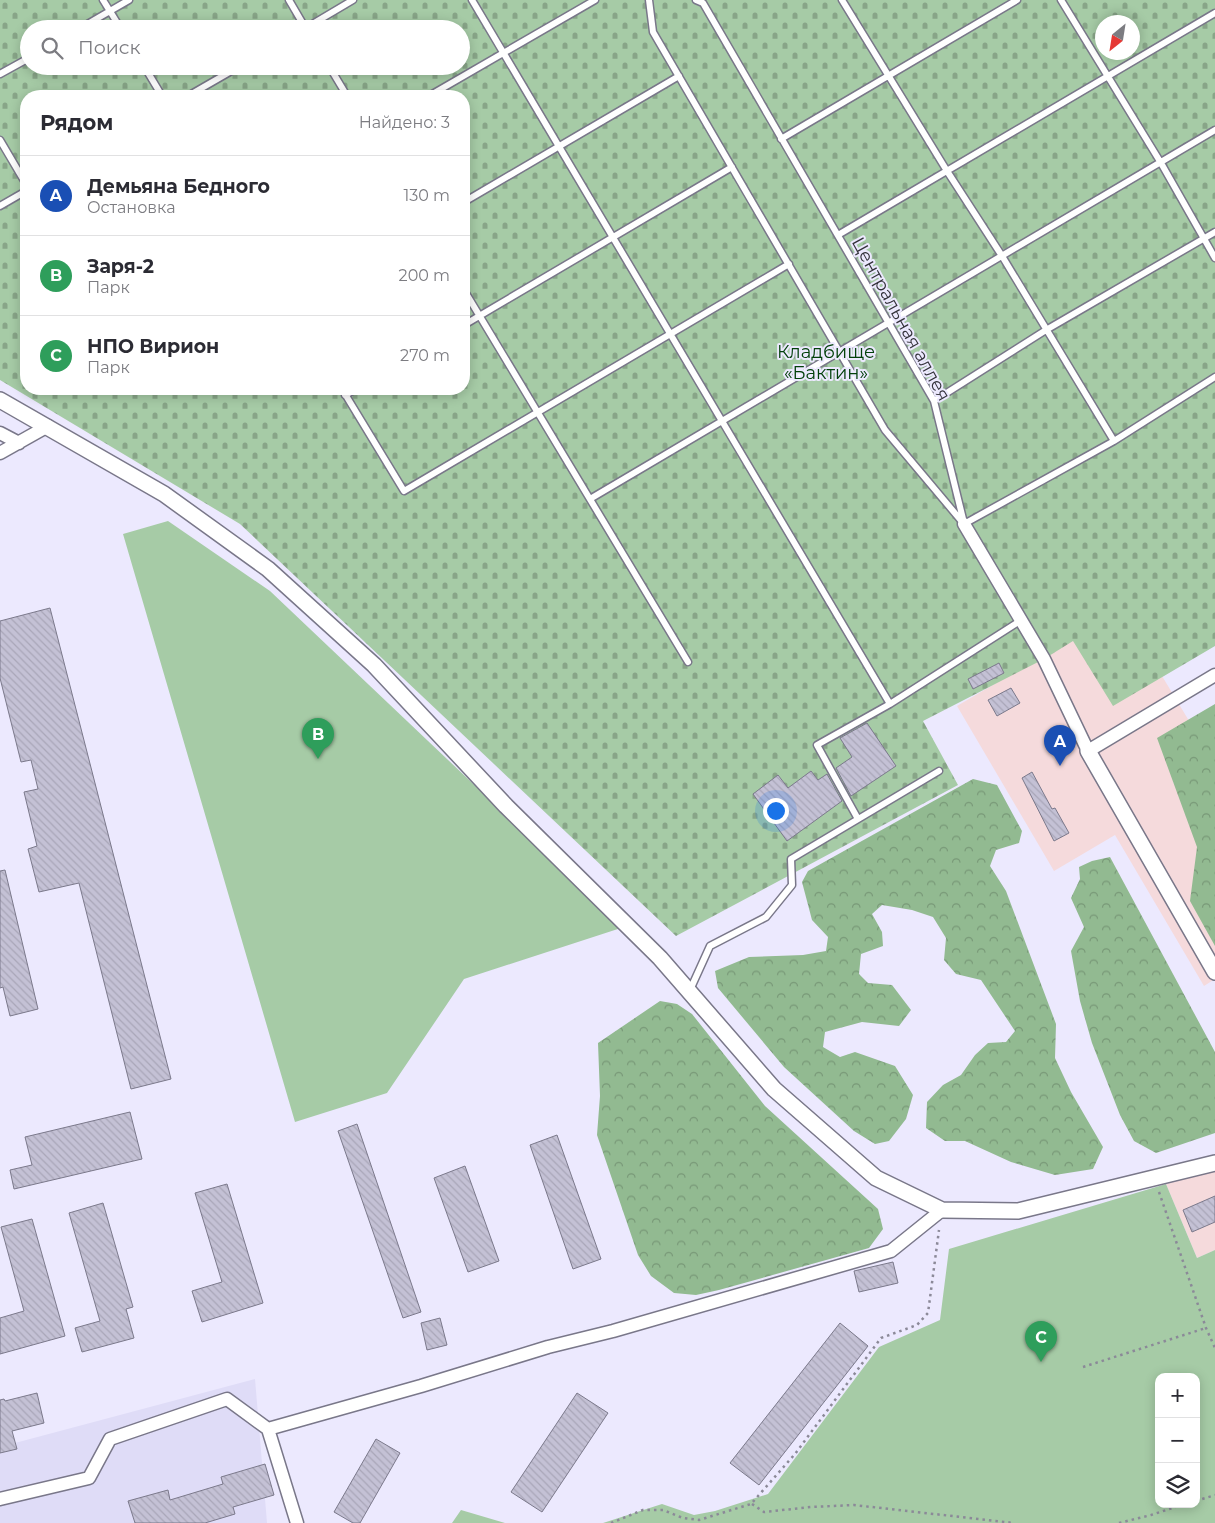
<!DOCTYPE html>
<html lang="ru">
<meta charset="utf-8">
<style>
:root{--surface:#fff;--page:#f2f2f3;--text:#2b2b33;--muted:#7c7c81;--line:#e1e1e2;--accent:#b45309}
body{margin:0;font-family:Montserrat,sans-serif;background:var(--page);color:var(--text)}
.controls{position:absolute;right:15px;bottom:15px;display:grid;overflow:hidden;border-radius:10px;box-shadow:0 2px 12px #0003}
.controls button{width:45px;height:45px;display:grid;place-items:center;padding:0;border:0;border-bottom:1px solid var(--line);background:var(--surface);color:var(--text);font:25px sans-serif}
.compass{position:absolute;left:1095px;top:15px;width:45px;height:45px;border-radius:50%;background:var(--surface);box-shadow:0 2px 12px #0003;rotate:210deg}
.you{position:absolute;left:775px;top:810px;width:18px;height:18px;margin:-12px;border:4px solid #fff;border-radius:50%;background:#1a73e8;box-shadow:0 0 0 8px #1a73e833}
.badge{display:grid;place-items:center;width:32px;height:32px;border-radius:50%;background:var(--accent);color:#fff;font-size:16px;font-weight:700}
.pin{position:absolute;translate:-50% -41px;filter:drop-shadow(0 1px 2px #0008)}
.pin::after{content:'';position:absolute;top:26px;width:18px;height:15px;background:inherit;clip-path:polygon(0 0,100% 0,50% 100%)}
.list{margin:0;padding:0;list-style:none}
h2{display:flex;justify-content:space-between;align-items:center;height:65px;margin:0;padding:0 20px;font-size:21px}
h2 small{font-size:16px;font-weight:400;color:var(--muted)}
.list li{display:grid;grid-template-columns:32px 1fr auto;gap:15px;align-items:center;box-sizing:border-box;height:80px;padding:0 20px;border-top:1px solid var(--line)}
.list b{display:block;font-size:19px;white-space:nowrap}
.list p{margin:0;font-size:16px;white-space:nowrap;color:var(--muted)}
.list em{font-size:16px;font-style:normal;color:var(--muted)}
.icon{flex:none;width:28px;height:28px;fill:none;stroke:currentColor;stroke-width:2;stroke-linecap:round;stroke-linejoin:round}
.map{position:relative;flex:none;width:1215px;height:1523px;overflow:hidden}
.search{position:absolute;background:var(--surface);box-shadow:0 2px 12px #0003;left:20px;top:20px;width:450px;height:55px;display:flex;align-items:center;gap:12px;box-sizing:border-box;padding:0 18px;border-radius:28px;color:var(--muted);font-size:19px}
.panel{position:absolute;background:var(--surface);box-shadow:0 2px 12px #0003;left:20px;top:90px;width:450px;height:305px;border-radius:20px}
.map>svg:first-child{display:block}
.commercial{fill:#f5dadc}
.built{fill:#dfdcf7}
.green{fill:#a6cba6;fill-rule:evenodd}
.forest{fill:url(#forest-crowns)}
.cemetery{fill:url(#cemetery-stones);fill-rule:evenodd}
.building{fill:url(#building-back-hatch);stroke:#7b798b}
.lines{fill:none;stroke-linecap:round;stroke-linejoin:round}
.service-casing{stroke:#797789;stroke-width:9}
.minor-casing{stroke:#797789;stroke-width:15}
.tertiary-casing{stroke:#797789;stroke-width:18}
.path{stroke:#8b8998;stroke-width:2.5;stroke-dasharray:2.5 4;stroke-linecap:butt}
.service{stroke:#fff;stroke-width:6}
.minor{stroke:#fff;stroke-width:12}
.tertiary{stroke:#fff;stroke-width:15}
.labels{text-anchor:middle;stroke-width:4;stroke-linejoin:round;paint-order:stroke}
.street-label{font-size:18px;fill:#323139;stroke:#ece9fe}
.park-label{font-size:18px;fill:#02400a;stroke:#ece9fe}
</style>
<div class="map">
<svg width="1215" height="1523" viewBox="0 0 1215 1523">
<defs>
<pattern id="forest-crowns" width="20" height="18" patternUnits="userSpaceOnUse" patternTransform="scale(1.25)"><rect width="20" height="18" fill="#92ba91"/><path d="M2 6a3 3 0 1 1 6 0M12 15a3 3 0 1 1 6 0" fill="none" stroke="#789877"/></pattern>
<pattern id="cemetery-stones" width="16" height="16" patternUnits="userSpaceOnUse" patternTransform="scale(1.25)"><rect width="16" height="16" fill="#a6cba6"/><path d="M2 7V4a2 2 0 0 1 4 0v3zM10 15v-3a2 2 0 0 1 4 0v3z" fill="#88a588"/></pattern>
<pattern id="building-back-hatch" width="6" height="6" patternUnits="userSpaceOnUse" patternTransform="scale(1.25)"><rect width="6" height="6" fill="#c4c1d5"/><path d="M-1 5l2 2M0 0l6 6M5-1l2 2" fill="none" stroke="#a9a6b8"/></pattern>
</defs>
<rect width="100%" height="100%" fill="#ece9fe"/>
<!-- commercial -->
<path class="commercial" d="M 1078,635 L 1162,676 L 1212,759 L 1173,782 L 1215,854 L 1215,979 L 1204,986 L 1115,835 L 1054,871 L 957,706 Z
M 1215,1170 L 1215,1250 L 1197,1258 L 1166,1184 Z"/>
<!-- built -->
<path class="built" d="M 255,1379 L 267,1523 L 0,1523 L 0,1447 Z"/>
<!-- green -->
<path class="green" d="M 168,521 L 270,591 L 624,927 L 464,979 L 387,1093 L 295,1122 L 123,534 Z
M 1166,1184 L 1197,1258 L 1215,1250 L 1215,1523 L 603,1523 L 662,1504 L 694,1515 L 715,1511 L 768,1494 L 879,1347 L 940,1320 L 949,1249 ZM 1159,1377 L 1196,1377 L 1196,1504 L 1159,1504 Z
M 461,1510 L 505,1523 L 452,1523 Z"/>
<!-- forest -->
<path class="forest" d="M 1215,704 L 1215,946 L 1190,901 L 1197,847 L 1157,738 Z
M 973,779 L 997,785 L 1022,831 L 1019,843 L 996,850 L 990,866 L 1006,891 L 1056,1024 L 1055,1058 L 1071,1092 L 1103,1147 L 1093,1169 L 1055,1175 L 1011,1162 L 965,1141 L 945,1141 L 926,1128 L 927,1102 L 943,1085 L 961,1075 L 975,1055 L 988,1043 L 1006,1042 L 1015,1031 L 981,980 L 956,974 L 944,960 L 946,938 L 933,917 L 912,910 L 882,905 L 872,914 L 882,932 L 883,946 L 861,954 L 859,974 L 868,983 L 892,985 L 911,1010 L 899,1026 L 862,1022 L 825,1032 L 823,1047 L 840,1057 L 855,1052 L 895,1066 L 913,1095 L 906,1119 L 889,1141 L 875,1144 L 854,1131 L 784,1067 L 718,988 L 715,971 L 749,957 L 803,955 L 826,951 L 828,937 L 812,920 L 802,882 L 808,871 Z
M 1110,857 L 1215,1052 L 1215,1133 L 1156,1153 L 1134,1141 L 1120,1115 L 1092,1043 L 1080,1001 L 1071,951 L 1084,927 L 1071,898 L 1080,879 L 1079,867 L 1092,861 Z
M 660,1001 L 677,1004 L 692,1014 L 765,1106 L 878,1209 L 883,1229 L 869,1248 L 719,1290 L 696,1295 L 674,1293 L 651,1276 L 638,1255 L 597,1135 L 600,1096 L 598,1043 Z"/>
<!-- cemetery -->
<path class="cemetery" d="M 0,0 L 1215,0 L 1215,646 L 1113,706 L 1073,641 L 1044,659 L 923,721 L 958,785 L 676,936 L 240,524 L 0,380 ZM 1102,22 L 1132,22 L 1132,52 L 1102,52 ZM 29,29 L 461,29 L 461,66 L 29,66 ZM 26,96 L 464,96 L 464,389 L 26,389 Z"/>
<!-- building -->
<path class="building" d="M 50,608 L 171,1079 L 131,1089 L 79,883 L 39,892 L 28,849 L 37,846 L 24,792 L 38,789 L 31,760 L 21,762 L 0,678 L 0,621 Z
M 999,663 L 1004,673 L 973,689 L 968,679 Z
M 1011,688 L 1020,703 L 997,716 L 988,700 Z
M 867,723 L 896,766 L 851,796 L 836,768 L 852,757 L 840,738 Z
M 811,771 L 818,780 L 827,774 L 842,801 L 787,841 L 753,794 L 778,775 L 788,788 Z
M 1032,772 L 1052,809 L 1055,808 L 1069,833 L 1054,841 L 1022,778 Z
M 5,870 L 38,1009 L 10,1016 L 3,987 L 0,988 L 0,871 Z
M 130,1112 L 142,1159 L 14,1189 L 10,1170 L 32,1165 L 25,1137 Z
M 357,1124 L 421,1312 L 403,1318 L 338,1131 Z
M 557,1135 L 601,1259 L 573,1269 L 530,1145 Z
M 465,1166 L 499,1261 L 468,1272 L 434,1178 Z
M 227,1184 L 263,1303 L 202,1322 L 192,1291 L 222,1282 L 195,1193 Z
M 1215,1196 L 1215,1222 L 1192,1232 L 1183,1210 Z
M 103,1203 L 133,1307 L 126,1309 L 134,1338 L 82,1352 L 75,1328 L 100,1321 L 69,1213 Z
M 32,1219 L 65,1336 L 0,1354 L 0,1318 L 24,1311 L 1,1227 Z
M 893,1262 L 898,1283 L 859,1292 L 854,1271 Z
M 440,1318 L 447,1345 L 427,1350 L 421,1323 Z
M 840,1323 L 868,1346 L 759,1485 L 730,1463 Z
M 37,1393 L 44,1423 L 12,1431 L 17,1449 L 0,1453 L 0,1400 L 4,1399 L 5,1401 Z
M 577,1393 L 608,1413 L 542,1512 L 511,1492 Z
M 376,1439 L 400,1453 L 360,1523 L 353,1523 L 334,1512 Z
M 265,1464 L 274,1495 L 233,1507 L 235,1514 L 205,1523 L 135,1523 L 128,1501 L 168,1490 L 170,1500 L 223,1484 L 221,1477 Z"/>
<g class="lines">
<defs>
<path id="service" d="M 103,0 L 121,29
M 289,0 L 306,29
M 472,0 L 890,704
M 649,0 L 653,32 L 885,430 L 964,524
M 696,0 L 703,3 L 934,401 L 964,523
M 842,0 L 947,171 L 1002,256 L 1114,441
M 1061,0 L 1161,163 L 1215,258
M 79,29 L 129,0
M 304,29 L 353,0
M 144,66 L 162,96
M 329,66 L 347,96
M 0,74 L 29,58
M 188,96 L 240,66
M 429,96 L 595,0
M 781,139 L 1017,0
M 0,140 L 26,184
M 464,202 L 679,76
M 0,206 L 26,191
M 838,235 L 1215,13
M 464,290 L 688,662
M 464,325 L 732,167
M 342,389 L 404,491 L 789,264
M 345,395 L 356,389
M 934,401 L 1046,330 L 1215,232
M 590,499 L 1215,130
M 964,524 L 1114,441 L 1215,377
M 858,819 L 817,745 L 890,704 L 1020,621
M 690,990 L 710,946 L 766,917 L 792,885 L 791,859 L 939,771"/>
<path id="minor" d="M 0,433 L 19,443
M 0,453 L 48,426
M 964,524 L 1044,659 L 1088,751 L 1215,675
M 268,1429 L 421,1386 L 548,1347 L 613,1331 L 891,1251 L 942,1210
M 0,1499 L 89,1478 L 110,1439 L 227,1399 L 268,1429 L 297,1523"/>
<path id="tertiary" d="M 0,400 L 164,494 L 268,569 L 374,665 L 506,806 L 660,958 L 774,1089 L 876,1178 L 942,1210 L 1018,1211 L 1215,1163
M 1088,751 L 1215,972"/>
</defs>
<!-- service casing -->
<use href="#service" class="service-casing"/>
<!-- minor casing -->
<use href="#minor" class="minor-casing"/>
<!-- tertiary casing -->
<use href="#tertiary" class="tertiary-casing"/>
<!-- path -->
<path class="path" d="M 1159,1192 L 1206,1328 L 1215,1348
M 1083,1367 L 1206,1328
M 1196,1501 L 1215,1495
M 752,1504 L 764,1512 L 811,1507 L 854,1505 L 1014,1523
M 611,1523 L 643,1510 L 663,1510 L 683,1518 L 699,1520 L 751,1504 L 795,1454 L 881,1338 L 917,1325 L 928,1313 L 939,1230
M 1119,1523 L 1151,1515 L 1185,1504"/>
<!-- service -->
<use href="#service" class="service"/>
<!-- minor -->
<use href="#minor" class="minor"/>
<!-- tertiary -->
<use href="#tertiary" class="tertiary"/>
</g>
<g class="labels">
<!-- street labels -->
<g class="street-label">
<text transform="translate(901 319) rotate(61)" y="6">Центральная аллея</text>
</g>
<!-- park labels -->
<g class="park-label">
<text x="826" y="358">Кладбище<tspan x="826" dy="21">«Бактин»</tspan></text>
</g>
</g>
</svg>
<div class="controls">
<button>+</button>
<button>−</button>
<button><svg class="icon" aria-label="layers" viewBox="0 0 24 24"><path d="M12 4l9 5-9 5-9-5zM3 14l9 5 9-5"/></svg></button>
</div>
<svg class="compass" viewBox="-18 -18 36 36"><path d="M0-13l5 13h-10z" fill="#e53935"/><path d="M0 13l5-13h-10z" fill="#7c7c81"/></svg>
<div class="you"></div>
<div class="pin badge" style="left:1060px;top:766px;background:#1a4fb4">A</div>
<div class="pin badge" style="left:318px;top:759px;background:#2e9e5b">B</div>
<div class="pin badge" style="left:1041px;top:1362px;background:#2e9e5b">C</div>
<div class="search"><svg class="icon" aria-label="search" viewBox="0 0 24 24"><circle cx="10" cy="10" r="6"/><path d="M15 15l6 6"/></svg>Поиск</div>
<section class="panel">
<h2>Рядом<small>Найдено: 3</small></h2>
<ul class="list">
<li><span class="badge" style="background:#1a4fb4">A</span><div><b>Демьяна Бедного</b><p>Остановка</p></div><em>130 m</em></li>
<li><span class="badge" style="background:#2e9e5b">B</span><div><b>Заря-2</b><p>Парк</p></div><em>200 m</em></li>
<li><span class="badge" style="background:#2e9e5b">C</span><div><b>НПО Вирион</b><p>Парк</p></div><em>270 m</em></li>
</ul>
</section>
</div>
